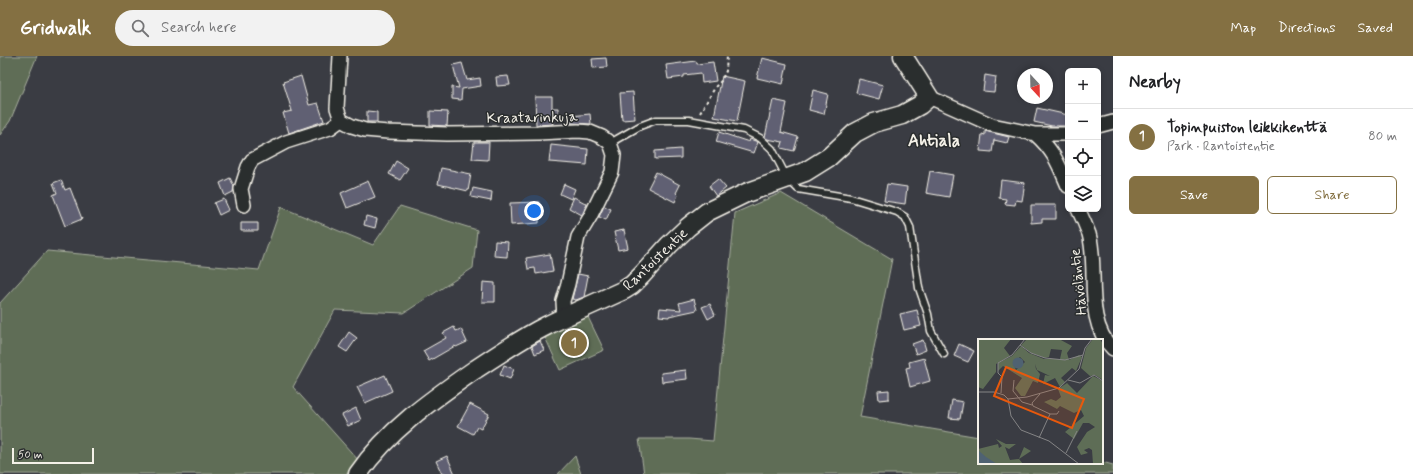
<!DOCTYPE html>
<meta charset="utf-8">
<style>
:root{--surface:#fff;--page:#f2f2f2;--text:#202124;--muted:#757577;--line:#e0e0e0;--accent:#847042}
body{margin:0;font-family:Mynerve,sans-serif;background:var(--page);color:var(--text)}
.controls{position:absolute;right:12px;top:12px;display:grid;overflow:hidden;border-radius:6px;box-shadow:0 2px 6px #0003}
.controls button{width:36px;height:36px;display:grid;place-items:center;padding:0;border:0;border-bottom:1px solid var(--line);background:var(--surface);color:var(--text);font:20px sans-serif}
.compass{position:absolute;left:1017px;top:12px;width:36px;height:36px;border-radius:50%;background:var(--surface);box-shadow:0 2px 6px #0003;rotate:158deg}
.scale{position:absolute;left:12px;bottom:10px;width:82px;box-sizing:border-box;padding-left:4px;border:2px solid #f4f1e8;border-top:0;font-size:11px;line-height:14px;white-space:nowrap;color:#f4f1e8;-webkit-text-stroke:3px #2a2d2e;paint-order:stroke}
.you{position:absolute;left:534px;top:155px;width:14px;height:14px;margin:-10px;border:3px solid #fff;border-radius:50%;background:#1a73e8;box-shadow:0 0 0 6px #1a73e833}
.badge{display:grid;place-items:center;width:26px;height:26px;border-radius:50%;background:var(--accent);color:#fff;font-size:13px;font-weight:700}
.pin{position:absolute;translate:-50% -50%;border:2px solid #fff;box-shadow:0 1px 4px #0006}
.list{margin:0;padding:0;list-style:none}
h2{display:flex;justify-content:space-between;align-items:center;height:52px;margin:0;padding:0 16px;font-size:17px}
h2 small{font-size:13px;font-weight:400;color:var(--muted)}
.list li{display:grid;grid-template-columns:26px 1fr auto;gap:12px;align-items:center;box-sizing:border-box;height:56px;padding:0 16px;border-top:1px solid var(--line)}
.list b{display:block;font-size:15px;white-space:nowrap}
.list p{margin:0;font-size:13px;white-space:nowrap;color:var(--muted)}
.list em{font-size:13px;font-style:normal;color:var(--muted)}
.actions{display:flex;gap:8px;padding:12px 16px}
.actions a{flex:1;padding:9px 0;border:1px solid var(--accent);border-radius:6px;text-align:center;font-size:14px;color:var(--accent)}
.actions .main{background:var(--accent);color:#fff}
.icon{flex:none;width:22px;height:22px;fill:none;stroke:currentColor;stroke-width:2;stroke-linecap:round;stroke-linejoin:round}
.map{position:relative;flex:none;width:1113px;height:418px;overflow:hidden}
header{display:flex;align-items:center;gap:24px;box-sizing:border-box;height:56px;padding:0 20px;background:var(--accent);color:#fff}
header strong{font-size:19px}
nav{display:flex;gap:22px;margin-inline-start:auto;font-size:14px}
.search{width:280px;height:36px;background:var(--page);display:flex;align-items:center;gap:10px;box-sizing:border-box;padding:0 14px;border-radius:22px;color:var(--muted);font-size:15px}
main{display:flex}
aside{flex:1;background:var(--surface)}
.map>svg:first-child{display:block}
.green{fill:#5e6d56;stroke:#a9af9f}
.building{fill:#606073;stroke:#f4f1e8}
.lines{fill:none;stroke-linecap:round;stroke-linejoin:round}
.lane-casing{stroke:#f4f1e8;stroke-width:9}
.street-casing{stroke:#f4f1e8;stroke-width:16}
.secondary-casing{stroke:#f4f1e8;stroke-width:21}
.path{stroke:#f4f1e8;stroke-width:2;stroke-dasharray:3 3;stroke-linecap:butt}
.lane{stroke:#2a2d2e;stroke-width:6}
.street{stroke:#2a2d2e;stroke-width:13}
.secondary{stroke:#2a2d2e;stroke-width:18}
.labels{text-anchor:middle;stroke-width:3;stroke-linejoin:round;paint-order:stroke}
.street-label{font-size:15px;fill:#f4f1e8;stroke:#2a2d2e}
.quarter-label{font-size:17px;font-weight:bold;fill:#f4f1e8;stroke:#2a2d2e}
.inset-road{fill:none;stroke:#848485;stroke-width:1}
.view{fill:#e8590c;fill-opacity:0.15;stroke:#e8590c;stroke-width:2}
.inset-edge{fill:none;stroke:#f4f1e8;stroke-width:2}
</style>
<header>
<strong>Gridwalk</strong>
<div class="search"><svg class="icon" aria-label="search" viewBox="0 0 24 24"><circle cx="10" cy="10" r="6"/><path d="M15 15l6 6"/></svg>Search here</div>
<nav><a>Map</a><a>Directions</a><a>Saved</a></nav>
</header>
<main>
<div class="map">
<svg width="1113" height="418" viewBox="0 0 1113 418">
<rect width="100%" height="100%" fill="#3a3c43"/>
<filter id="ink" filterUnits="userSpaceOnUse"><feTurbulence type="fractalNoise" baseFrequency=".025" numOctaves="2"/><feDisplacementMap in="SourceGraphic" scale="8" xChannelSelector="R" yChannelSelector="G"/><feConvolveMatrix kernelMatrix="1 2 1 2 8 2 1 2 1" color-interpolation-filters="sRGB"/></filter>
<g filter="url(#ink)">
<!-- green -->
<path class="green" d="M 0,0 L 37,0 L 10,65 L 0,79 Z
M 781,137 L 892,203 L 860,361 L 979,381 L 979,407 L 1102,406 L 1113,409 L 1113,418 L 644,418 L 639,383 L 689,383 L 713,385 L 735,157 Z
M 400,150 L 477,174 L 473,212 L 404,257 L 335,254 L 293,331 L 359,405 L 347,418 L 0,418 L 0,247 L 47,195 L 259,214 L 281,151 L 373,189 Z
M 587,259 L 604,294 L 560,314 L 544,279 Z
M 575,400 L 581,418 L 558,418 Z"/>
<!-- building -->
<path class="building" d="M 606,2 L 607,11 L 593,12 L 592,3 Z
M 762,2 L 787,8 L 783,28 L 757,22 Z
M 696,5 L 697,8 L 713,6 L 716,25 L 702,27 L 701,17 L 684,19 L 684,21 L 668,23 L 666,9 Z
M 462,7 L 467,24 L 480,22 L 481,30 L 462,33 L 461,44 L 452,43 L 452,31 L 459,32 L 453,9 Z
M 985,19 L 996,21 L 994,36 L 983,35 Z
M 301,20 L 309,49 L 318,47 L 324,65 L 289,77 L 283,57 L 292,55 L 283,26 Z
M 508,20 L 510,29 L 497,30 L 496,21 Z
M 722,20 L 745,25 L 737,65 L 714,61 Z
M 859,23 L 883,29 L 879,43 L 856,37 Z
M 813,34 L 828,38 L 824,58 L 809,54 Z
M 633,36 L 635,63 L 622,64 L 620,37 Z
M 535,41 L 552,41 L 552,52 L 558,52 L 558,61 L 552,61 L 553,68 L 536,69 Z
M 773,44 L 787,47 L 781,76 L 798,81 L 794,95 L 781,92 L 783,86 L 767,83 L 765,81 Z
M 1037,52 L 1068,59 L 1068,70 L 1052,70 L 1034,66 Z
M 367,55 L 377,56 L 377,66 L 367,66 Z
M 430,55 L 448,56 L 447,70 L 430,69 Z
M 590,58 L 591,68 L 571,67 L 571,60 Z
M 985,75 L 1009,81 L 1007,87 L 994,84 L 992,96 L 980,95 L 982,78 L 985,79 Z
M 719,76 L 749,86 L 750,83 L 758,86 L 754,97 L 716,86 Z
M 474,86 L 489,86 L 488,104 L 472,103 Z
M 551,89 L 588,93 L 587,109 L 549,106 Z
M 681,93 L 681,102 L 655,103 L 655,95 Z
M 396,105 L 408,112 L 400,124 L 389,118 Z
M 441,112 L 471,118 L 468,135 L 438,128 Z
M 930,115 L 953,119 L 949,141 L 926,137 Z
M 656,116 L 680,129 L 676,137 L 678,139 L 675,146 L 648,132 Z
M 230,122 L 234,130 L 233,136 L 225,140 L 220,127 Z
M 718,123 L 726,132 L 716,140 L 709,130 Z
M 61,124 L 65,134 L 70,132 L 82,163 L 65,170 L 53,139 L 57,137 L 53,127 Z
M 1001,124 L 1025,127 L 1022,145 L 1016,144 L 1015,149 L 1005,148 L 1006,143 L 999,142 Z
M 368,125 L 375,141 L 347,152 L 341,137 Z
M 564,128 L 575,133 L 571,143 L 560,138 Z
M 887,128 L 907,131 L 905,148 L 884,145 Z
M 473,132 L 492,136 L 491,145 L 471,141 Z
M 574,141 L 587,148 L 582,159 L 569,152 Z
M 224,143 L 229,154 L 219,159 L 214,147 Z
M 539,146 L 539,167 L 511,169 L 510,147 Z
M 1031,149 L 1056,149 L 1056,163 L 1042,163 L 1042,166 L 1031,167 Z
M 604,150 L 611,153 L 606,164 L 599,161 Z
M 366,160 L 377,163 L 375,172 L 364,169 Z
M 241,167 L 258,167 L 258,175 L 241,175 Z
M 624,174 L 628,192 L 618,194 L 614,176 Z
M 495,185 L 508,186 L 507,201 L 494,200 Z
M 550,198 L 553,215 L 536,218 L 535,212 L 528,213 L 526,202 Z
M 578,218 L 588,220 L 584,241 L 576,244 L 572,243 Z
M 483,226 L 495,227 L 495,246 L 482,246 Z
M 694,243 L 697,254 L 669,260 L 669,261 L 659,260 L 660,252 L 681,254 L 679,247 Z
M 710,248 L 715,259 L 708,263 L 702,251 Z
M 917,254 L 921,270 L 904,274 L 900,258 Z
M 454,271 L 456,275 L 461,273 L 467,286 L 456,291 L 455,290 L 429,305 L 423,295 L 446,282 L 443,277 Z
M 349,276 L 357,282 L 347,296 L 339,291 Z
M 923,284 L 926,294 L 916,298 L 912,288 Z
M 540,285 L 544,294 L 535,298 L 532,290 Z
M 959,288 L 974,295 L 968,306 L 954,300 Z
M 924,302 L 930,325 L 910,331 L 906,312 L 910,311 L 909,306 Z
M 504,309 L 514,313 L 510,323 L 500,319 Z
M 686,314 L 687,323 L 662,326 L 661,317 Z
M 385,319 L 392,335 L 365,347 L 357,331 Z
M 889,334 L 889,343 L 879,344 L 878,335 Z
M 952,344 L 963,346 L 960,363 L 949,362 Z
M 470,348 L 489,358 L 481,373 L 477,371 L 473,378 L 458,370 Z
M 356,352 L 361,364 L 348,370 L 342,359 Z
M 447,400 L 455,418 L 442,418 L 436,405 Z"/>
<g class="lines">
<defs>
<path id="lane" d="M 610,87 L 640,70 L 656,64 L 689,64 L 744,74 L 760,82 L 772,93 L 787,122 L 798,133 L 851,142 L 897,156 L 905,161 L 910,171 L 919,232 L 928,258 L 931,275 L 944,298"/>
<path id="street" d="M 340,0 L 337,52 L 341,64
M 929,41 L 992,69 L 1035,78 L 1068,78
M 1098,70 L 1113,66
M 1035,78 C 1054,95 1058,107 1068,130
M 244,149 L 241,133 L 248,111 L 252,104 L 286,86 L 330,72 L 341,64 L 352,70 L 365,74 L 388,76 L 447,78 L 538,77 L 578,75 L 590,76 L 602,81 L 610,87 L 614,99 L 612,116 L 590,161 L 578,181 L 568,228 L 563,245 L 564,262
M 1078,153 C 1082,161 1086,170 1089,178 C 1099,213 1083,265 1113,293"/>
<path id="secondary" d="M 358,418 C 388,374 433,343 476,313 C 499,298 522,282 546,270 C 572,257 598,246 624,234 L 632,229 L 642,219 L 669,189 L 688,171 L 707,156 L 746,137 L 805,116 L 829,101 L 855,77 L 874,67 L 902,59 L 920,49 L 929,41 L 903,0"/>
</defs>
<!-- lane casing -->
<use href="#lane" class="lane-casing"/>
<!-- street casing -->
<use href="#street" class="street-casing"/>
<!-- secondary casing -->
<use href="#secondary" class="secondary-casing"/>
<!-- path -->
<path class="path" d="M 700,57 L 716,30 L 721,25 L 726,15 L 727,0"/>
<!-- lane -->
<use href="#lane" class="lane"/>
<!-- street -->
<use href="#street" class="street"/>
<!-- secondary -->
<use href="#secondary" class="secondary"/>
</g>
</g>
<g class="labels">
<!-- street labels -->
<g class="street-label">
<text transform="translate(532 61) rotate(-1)" y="5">Kraatarinkuja</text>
<text transform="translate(655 203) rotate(-44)" y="5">Rantoistentie</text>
<text transform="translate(1078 226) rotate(-96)" y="5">Hävöläntie</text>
</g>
<!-- quarter labels -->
<g class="quarter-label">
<text x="934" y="90">Ahtiala</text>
</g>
</g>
<!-- overview -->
<g transform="translate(978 283)">
<rect width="125" height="125" fill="#3a3c43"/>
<path d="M 0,0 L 33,0 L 26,9 L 32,17 L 18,25 L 18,33 L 5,50 L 0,48 ZM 81,0 L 94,7 L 89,14 L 91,21 L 101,16 L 104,18 L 98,32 L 94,29 L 83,39 L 87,43 L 82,48 L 77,39 L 65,45 L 67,36 L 72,37 L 59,31 L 57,25 L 58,30 L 62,35 L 60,44 L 55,42 L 47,57 L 43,57 L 37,49 L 44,39 L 25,27 L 20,32 L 20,24 L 34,17 L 43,7 L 51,14 L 66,20 L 82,20 L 84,11 L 73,10 L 71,18 L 67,19 L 53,14 L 43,6 L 48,1 ZM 42,18 L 47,23 L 38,31 L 35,24 ZM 115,0 L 122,0 L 125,5 L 125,41 L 117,36 L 112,37 L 103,29 L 108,9 ZM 115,37 L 125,42 L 125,125 L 115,125 L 114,111 L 111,109 L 106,111 L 110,114 L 103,116 L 99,108 L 109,93 L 117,88 L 111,84 L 105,84 L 96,100 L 87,93 L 106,77 L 103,71 L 96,74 L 82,67 L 79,70 L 66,63 L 73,60 L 78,62 L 83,58 L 80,50 L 89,44 L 99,54 ZM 18,100 L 28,105 L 38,105 L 31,110 L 27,108 L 32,121 L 41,120 L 46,108 L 53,112 L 41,120 L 45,125 L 0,125 L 0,110 L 20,105 L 21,109 L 24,107 Z" fill="#5e6d56" fill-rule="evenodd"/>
<path d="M34.5 24a5.5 5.5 0 1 1 11 0a5.5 5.5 0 1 1-11 0ZM 0,111 L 8,118 L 19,125 L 0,125 Z" fill="#4f6272"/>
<path class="inset-road" d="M 42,6 L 53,14 L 67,19 L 87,21 L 105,16M 36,41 L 35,52 L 44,63 L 54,66M 90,41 L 102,44 L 116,36 L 125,42M 0,53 L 16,53 L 26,56 L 30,60 L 33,77 L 43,91 L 71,102 L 101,125M 23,54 L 24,38 L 20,34 L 20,24 L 34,16 L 47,0M 62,55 L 54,64 L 55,67 L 72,75 L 79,75 L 81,72M 30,60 L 49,58 L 81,49 L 101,30 L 107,9 L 114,0M 61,99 L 72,75M 88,114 L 99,92"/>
<path class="view" d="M 28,28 L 106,60 L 94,89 L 16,57 Z"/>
<rect width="125" height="125" class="inset-edge"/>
</g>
</svg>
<div class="controls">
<button>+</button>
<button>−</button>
<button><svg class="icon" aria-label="locate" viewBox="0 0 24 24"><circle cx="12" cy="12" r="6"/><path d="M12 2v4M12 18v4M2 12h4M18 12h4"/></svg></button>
<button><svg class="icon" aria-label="layers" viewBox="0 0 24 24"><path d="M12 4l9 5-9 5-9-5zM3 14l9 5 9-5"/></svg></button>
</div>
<svg class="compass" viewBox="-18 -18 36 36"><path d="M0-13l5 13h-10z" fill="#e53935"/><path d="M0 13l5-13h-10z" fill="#757577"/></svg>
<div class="scale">50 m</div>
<div class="you"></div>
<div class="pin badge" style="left:574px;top:287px">1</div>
</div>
<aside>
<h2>Nearby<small></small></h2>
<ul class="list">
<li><span class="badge">1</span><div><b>Topinpuiston leikkikenttä</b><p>Park · Rantoistentie</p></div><em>80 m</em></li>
</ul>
<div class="actions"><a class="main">Save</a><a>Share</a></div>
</aside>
</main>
